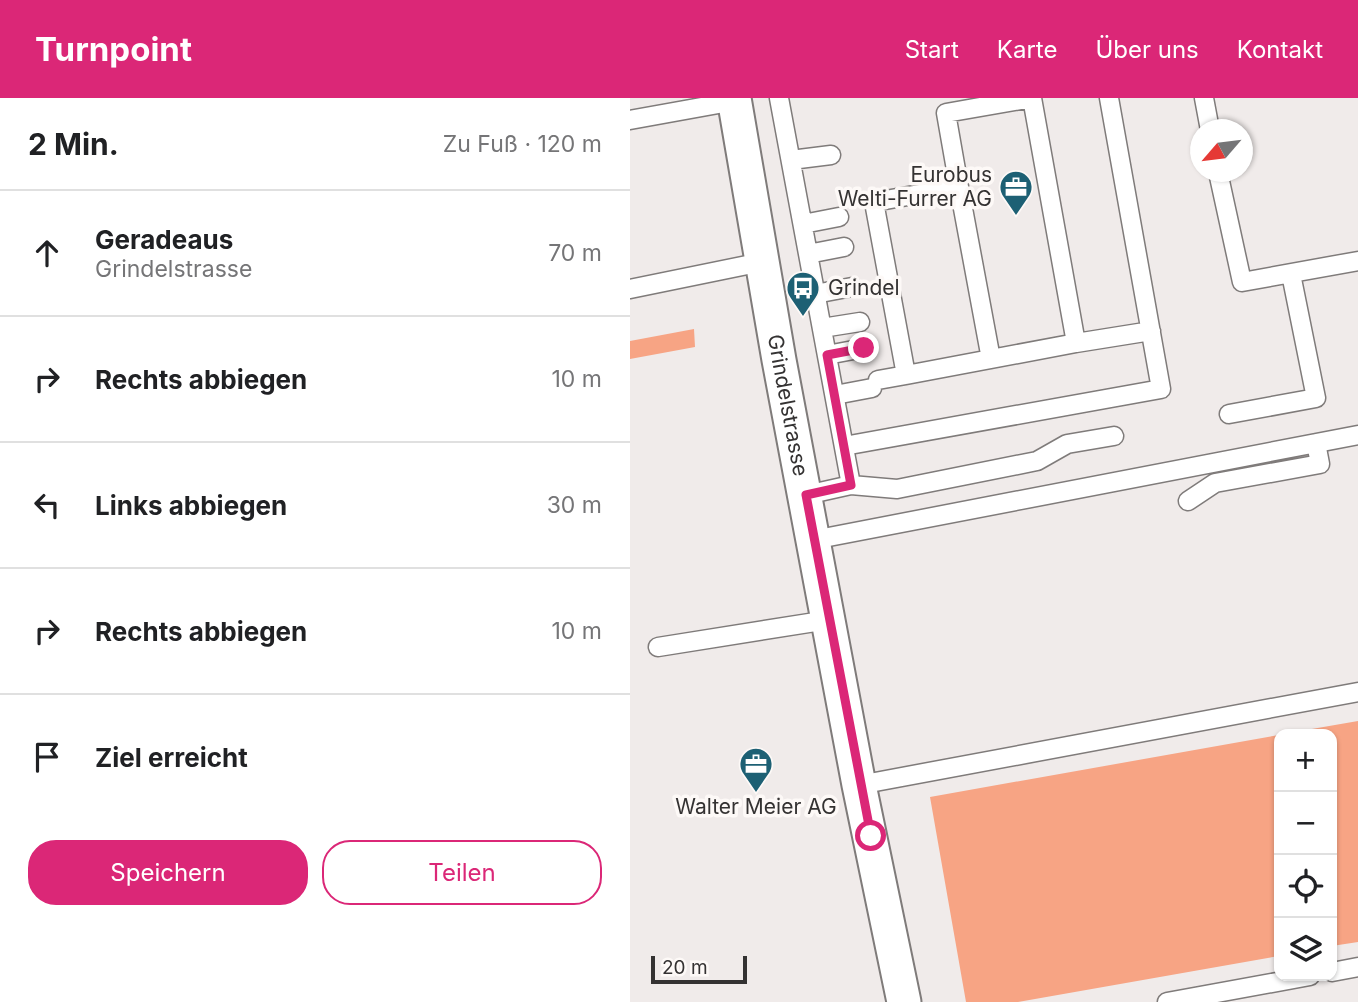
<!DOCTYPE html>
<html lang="de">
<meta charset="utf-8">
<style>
:root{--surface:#fff;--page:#f2f2f2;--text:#202124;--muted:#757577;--line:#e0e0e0;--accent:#db2777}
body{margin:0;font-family:Inter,sans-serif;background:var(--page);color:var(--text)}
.controls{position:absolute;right:21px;bottom:21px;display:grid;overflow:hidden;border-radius:14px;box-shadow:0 2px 5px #0004}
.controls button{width:63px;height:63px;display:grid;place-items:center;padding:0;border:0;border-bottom:2px solid var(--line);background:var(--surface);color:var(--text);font:35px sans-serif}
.compass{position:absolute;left:560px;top:21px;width:63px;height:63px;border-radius:50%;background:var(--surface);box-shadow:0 2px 5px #0004;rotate:242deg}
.scale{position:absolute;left:21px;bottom:18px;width:96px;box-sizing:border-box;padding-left:7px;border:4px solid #343232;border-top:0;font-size:19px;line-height:24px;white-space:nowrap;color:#343232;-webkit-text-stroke:5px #fdf9f7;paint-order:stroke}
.stop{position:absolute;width:21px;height:21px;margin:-16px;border:5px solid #db2777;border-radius:50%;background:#fff}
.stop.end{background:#db2777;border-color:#fff;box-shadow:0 2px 7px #0008}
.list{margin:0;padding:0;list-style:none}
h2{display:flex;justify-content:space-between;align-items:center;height:91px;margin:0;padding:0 28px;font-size:30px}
h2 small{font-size:23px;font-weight:400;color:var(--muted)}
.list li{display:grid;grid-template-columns:46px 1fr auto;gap:21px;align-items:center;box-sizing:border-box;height:126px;padding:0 28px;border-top:2px solid var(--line)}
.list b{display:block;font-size:26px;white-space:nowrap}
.list p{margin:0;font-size:23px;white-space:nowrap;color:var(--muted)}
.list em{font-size:23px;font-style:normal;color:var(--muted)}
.actions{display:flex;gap:14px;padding:21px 28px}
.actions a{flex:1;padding:16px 0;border:2px solid var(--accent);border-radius:28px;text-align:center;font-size:24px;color:var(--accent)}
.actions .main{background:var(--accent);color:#fff}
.icon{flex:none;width:38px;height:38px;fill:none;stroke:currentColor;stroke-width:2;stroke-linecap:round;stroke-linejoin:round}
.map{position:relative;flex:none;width:728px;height:904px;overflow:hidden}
header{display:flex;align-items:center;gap:42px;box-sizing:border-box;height:98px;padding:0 35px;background:var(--accent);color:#fff}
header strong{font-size:33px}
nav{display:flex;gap:38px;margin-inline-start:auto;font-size:24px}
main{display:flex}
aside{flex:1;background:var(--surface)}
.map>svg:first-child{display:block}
.grass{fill:#f7a484}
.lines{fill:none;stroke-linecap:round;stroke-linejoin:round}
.lane-casing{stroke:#7f7b7a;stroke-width:21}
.street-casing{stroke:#7f7b7a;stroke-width:37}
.lane{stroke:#fff;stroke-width:18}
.street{stroke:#fff;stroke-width:33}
.route{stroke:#db2777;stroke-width:9}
.labels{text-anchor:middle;stroke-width:7;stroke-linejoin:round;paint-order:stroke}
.poi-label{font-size:21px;fill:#343232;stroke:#fdf9f7;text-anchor:end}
.street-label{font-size:21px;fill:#343232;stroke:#fdf9f7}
</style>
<header>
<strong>Turnpoint</strong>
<nav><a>Start</a><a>Karte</a><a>Über uns</a><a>Kontakt</a></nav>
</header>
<main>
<aside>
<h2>2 Min.<small>Zu Fuß · 120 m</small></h2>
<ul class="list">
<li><svg class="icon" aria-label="ahead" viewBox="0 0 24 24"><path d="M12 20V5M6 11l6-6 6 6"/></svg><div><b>Geradeaus</b><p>Grindelstrasse</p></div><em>70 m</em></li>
<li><svg class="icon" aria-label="right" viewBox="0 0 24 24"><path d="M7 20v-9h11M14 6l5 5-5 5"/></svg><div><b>Rechts abbiegen</b></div><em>10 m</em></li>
<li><svg class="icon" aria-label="left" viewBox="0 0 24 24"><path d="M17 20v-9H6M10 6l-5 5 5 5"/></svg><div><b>Links abbiegen</b></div><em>30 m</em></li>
<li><svg class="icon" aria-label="right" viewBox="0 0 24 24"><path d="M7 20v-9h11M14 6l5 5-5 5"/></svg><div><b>Rechts abbiegen</b></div><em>10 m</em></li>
<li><svg class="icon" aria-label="arrive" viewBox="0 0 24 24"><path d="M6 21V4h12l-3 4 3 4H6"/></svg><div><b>Ziel erreicht</b></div></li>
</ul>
<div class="actions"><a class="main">Speichern</a><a>Teilen</a></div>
</aside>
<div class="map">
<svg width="728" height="904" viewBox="0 0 728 904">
<rect width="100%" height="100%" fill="#f0ebea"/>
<!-- grass -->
<path class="grass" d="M 64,231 L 65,249 L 0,261 L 0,243 Z
M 728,623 L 728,844 L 702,848 L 702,636 L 653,636 Z
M 649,637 L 649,858 L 388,904 L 336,904 L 300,699 Z"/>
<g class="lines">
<defs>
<path id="lane" d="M 149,0 L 221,387
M 574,0 L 580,32
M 0,22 L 105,3
M 161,62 L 201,57
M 588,74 L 612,184 L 728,163
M 329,89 L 316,15 L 402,0
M 173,126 L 209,119
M 178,156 L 214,149
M 0,191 L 132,164
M 185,196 L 222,189
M 192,230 L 230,224
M 446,245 L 521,233
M 197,257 L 234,250
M 361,261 L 329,89 L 244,104 L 276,277 L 446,245 L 402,0
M 248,282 L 276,277
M 205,297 L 242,290
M 599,316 L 686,300 L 661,176
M 214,348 L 531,291 L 479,0
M 176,397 L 221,387 L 267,391 L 407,363 L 437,346 L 484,338
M 558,403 L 585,385 L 690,366 L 686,345
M 183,442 L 728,337
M 28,549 L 198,522
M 229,687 L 728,594
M 702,874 L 728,869
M 537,904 L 680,878"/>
<g id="street">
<path id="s1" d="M 104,0 L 149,262 L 229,687 L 274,904"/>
</g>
</defs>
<!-- lane casing -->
<use href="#lane" class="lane-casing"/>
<!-- street casing -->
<use href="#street" class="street-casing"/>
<!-- lane -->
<use href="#lane" class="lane"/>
<!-- street -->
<use href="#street" class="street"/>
</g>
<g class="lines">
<!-- route -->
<path class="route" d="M 234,250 L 197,257 L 221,387 L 176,397 L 241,738"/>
</g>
<!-- icons -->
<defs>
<symbol id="office-pin" viewBox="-11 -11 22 30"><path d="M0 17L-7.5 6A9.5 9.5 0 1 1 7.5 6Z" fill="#1d6074" stroke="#fdf9f7"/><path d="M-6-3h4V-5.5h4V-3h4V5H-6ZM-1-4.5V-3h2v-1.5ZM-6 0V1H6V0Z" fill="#fff"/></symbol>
<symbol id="bus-pin" viewBox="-11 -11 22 30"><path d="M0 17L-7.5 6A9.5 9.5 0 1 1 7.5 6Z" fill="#1d6074" stroke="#fdf9f7"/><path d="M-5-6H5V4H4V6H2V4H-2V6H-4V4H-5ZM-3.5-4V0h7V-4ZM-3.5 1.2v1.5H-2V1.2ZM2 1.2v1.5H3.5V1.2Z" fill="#fff"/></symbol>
</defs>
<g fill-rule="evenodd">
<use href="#office-pin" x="367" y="70" width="38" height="52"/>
<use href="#bus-pin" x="154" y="171" width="38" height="52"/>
<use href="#office-pin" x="107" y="647" width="38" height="52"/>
</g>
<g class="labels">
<!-- poi labels -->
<g class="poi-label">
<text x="362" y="84">Eurobus<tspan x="362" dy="24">Welti-Furrer AG</tspan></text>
<text x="198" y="197" text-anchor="start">Grindel</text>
<text x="126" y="716" text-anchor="middle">Walter Meier AG</text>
</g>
<!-- street labels -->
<g class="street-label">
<text dy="7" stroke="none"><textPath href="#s1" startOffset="312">Grindelstrasse</textPath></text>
</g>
</g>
</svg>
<div class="controls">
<button>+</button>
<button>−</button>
<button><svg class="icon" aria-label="locate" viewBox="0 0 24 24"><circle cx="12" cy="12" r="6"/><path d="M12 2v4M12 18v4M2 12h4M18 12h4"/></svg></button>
<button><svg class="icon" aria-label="layers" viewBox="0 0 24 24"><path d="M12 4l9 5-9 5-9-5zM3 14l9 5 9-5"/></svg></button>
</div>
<svg class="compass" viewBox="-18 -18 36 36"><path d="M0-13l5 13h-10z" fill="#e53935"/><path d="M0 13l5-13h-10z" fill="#757577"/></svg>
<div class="scale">20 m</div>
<div class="stop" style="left:241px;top:738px"></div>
<div class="stop end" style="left:234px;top:250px"></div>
</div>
</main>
